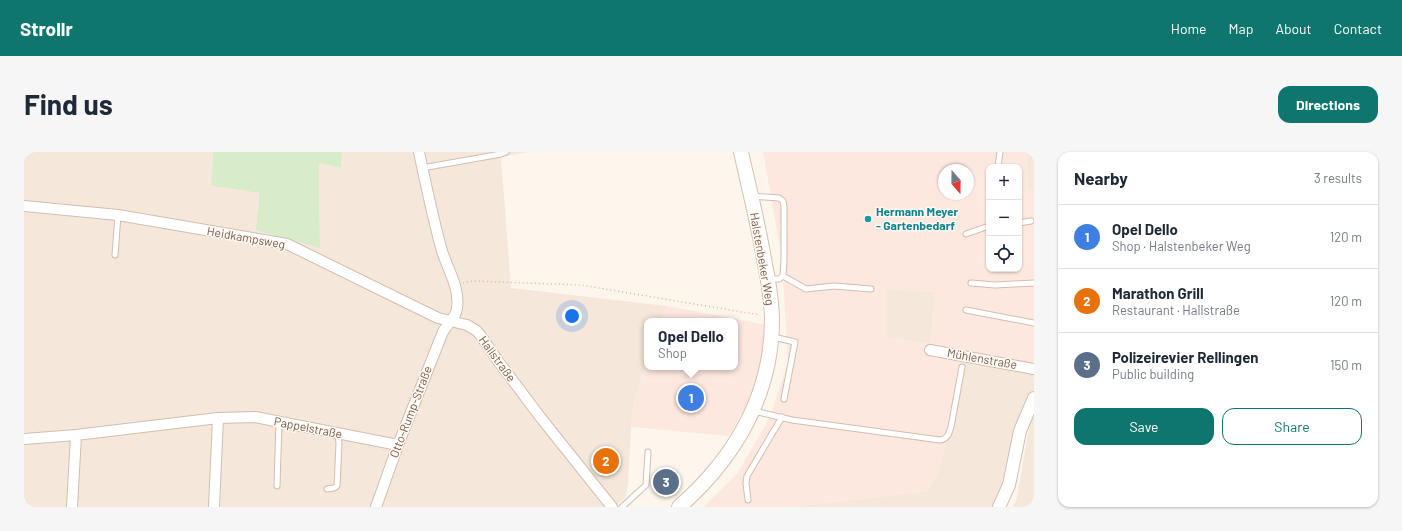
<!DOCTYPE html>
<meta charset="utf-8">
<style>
:root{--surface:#fff;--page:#f6f6f7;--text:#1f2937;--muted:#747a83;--line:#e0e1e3;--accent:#0f766e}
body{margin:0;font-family:Barlow,sans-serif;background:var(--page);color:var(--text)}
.controls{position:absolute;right:12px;top:12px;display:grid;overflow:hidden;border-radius:8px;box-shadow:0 1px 3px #0004}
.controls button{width:36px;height:36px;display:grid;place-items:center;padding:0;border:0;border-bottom:1px solid var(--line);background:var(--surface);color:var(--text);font:20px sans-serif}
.compass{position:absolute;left:914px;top:12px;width:36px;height:36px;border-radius:50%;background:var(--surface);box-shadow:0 1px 3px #0004;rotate:160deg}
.you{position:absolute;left:548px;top:164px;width:14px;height:14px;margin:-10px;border:3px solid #fff;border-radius:50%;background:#1a73e8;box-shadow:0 0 0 6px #1a73e833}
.badge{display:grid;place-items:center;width:26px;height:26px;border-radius:50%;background:var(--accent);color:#fff;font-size:13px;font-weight:700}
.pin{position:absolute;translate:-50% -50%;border:2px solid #fff;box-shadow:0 1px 4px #0006}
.popup{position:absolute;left:620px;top:166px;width:94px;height:52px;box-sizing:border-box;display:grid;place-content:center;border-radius:8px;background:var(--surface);filter:drop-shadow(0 1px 3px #0005);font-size:13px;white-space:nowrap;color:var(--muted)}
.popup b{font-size:15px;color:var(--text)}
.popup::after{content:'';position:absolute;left:50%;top:100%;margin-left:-8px;border:8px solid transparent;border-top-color:var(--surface)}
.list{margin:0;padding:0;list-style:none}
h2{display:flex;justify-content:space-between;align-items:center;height:52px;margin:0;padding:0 16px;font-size:17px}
h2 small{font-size:13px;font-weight:400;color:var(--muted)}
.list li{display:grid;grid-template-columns:26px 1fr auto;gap:12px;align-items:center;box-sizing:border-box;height:64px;padding:0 16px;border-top:1px solid var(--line)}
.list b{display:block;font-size:15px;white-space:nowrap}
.list p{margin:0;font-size:13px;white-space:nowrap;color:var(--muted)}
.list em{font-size:13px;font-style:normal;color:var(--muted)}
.actions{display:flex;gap:8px;padding:12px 16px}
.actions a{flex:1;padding:9px 0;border:1px solid var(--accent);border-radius:12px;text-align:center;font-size:14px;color:var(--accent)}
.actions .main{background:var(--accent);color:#fff}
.icon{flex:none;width:22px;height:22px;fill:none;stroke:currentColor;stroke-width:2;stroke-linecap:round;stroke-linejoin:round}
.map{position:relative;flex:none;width:1010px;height:355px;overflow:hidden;border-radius:12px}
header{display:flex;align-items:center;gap:24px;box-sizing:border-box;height:56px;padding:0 20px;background:var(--accent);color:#fff}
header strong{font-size:19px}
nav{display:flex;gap:22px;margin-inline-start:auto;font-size:14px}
.intro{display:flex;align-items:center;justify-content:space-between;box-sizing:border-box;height:96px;padding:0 24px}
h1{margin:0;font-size:28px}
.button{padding:10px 18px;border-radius:12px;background:var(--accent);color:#fff;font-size:14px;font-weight:700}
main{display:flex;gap:24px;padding:0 24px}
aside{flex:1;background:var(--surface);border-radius:12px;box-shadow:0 1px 3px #0004}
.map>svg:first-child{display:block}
.residential{fill:#f5e8da}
.commercial{fill:#fde8e0;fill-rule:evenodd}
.green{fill:#d8ecc9}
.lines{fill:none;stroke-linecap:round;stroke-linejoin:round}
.service-casing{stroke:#d1beb0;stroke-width:7}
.minor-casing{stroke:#d1beb0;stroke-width:12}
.tertiary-casing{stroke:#d1beb0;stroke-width:14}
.secondary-casing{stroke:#d6c0b0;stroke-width:16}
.path{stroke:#d9b8a5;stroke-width:1.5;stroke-dasharray:1 3;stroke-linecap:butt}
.service{stroke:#fff;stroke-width:5}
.minor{stroke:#fff;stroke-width:10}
.tertiary{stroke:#fff;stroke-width:12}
.secondary{stroke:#fff;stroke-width:14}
.culture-dot{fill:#0f9aa8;stroke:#fffaf3;stroke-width:1.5}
.labels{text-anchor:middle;stroke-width:3;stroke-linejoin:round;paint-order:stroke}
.culture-label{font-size:12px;font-weight:bold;fill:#0d838f;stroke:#fffaf3;text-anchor:start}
.street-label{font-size:12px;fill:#7a5c4d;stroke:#fffaf3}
</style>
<header>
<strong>Strollr</strong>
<nav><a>Home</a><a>Map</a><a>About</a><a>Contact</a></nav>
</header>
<div class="intro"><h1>Find us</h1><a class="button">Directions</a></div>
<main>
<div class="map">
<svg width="1010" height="355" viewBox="0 0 1010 355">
<rect width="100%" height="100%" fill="#fdf6ec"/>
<!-- residential -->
<path class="residential" d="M 0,0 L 189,0 L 187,34 L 235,41 L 233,57 L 296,95 L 295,11 L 317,16 L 318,0 L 505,0 L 477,5 L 487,136 L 643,154 L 637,169 L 623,169 L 623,211 L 611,246 L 607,275 L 604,332 L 602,345 L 591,355 L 0,355 Z
M 1002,0 L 1010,0 L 1010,42 L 1004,36 Z
M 863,137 L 910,140 L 907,192 L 863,186 Z
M 942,209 L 1010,221 L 1010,239 L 998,263 L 978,341 L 969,355 L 766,355 L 904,339 L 914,320 Z
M 1010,264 L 1010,355 L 989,355 L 993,346 L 1005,275 Z"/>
<!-- commercial -->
<path class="commercial" d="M 739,0 L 1002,0 L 1004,36 L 1010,42 L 1010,221 L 942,209 L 914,320 L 904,339 L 766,355 L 679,355 L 713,322 L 746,265 L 764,210 L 758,107 ZM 965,15 L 995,15 L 995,117 L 965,117 ZM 920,18 L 944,18 L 944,42 L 920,42 ZM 863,137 L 910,140 L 907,192 L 863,186 Z
M 643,154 L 742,173 L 737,211 L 724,250 L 705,284 L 607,275 L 611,246 L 623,211 L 623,215 L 711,215 L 711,169 L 637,169 Z"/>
<!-- green -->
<path class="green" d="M 189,0 L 318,0 L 317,16 L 295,11 L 296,96 L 232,78 L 235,41 L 187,34 Z"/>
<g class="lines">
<defs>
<path id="service" d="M 974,15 L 976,0
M 398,16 L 477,2 L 482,0
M 728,44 L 755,46 L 759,49 L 760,54 L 760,108 L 759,124 L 755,127 L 745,127
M 995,71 L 1007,69
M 942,82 L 965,74
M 91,103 L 94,63
M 759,124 L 782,137 L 810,134 L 847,137
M 947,131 L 971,133 L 1010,131
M 942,158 L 1010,171
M 749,185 L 771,190 L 760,247
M 730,259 L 768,268 L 916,288 C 924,287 925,281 927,275 L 938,215
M 253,334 L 255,270
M 303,337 L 310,336 L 313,334 L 315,292 L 314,282
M 724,348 L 722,331 L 723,324 L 758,265
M 598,355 L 622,333 L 624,300"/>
<path id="minor" d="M 0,54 L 94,63 L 263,92 L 414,166 L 443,173 L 453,179 L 457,184 L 474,209 L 517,266 L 588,355
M 906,198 L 1010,217
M 0,287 L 52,283 L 194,266 L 231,265 L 374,293
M 48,355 L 52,283
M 190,355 L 194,266
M 352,355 L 374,293 L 418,182 C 422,172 432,167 433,156 C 436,136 424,118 418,99 C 409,67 402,33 395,0"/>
<path id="tertiary" d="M 975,355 L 985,333 L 996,279 L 1010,246"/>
<path id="secondary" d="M 655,355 C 712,305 749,241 748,164 C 747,145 744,126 740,107 C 734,71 725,36 717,0"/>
</defs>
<!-- service casing -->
<use href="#service" class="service-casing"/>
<!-- minor casing -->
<use href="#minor" class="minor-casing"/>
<!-- tertiary casing -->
<use href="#tertiary" class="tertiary-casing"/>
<!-- secondary casing -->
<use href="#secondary" class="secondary-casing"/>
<!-- path -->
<path class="path" d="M 439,131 L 449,129 L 557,133 L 736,163"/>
<!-- service -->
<use href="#service" class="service"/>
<!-- minor -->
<use href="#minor" class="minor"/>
<!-- tertiary -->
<use href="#tertiary" class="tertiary"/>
<!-- secondary -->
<use href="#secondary" class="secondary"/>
</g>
<!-- markers -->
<circle class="culture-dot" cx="844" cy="67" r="4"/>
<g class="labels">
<!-- culture labels -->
<g class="culture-label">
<text x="852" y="64">Hermann Meyer<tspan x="852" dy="14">- Gartenbedarf</tspan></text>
</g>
<!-- street labels -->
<g class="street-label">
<text transform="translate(222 86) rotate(10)" y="4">Heidkampsweg</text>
<text transform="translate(738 107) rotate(80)" y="4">Halstenbeker Weg</text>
<text transform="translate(473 207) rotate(54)" y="4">Hallstraße</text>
<text transform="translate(958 207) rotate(10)" y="4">Mühlenstraße</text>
<text transform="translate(387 260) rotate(-69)" y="4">Otto-Rump-Straße</text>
<text transform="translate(284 276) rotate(11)" y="4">Pappelstraße</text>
</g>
</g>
</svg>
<div class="controls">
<button>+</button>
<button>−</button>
<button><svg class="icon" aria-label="locate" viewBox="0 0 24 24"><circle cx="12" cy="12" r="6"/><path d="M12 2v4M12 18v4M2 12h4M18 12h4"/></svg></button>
</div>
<svg class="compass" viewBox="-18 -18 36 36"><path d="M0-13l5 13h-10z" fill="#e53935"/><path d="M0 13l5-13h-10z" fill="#747a83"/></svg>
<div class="you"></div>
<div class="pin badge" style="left:667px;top:246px;background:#3f7fe0">1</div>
<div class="popup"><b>Opel Dello</b>Shop</div>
<div class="pin badge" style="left:582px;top:309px;background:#e8710a">2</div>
<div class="pin badge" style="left:642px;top:330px;background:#5c6f8a">3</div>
</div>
<aside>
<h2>Nearby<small>3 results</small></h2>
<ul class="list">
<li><span class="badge" style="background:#3f7fe0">1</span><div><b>Opel Dello</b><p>Shop · Halstenbeker Weg</p></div><em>120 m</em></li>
<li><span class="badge" style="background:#e8710a">2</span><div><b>Marathon Grill</b><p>Restaurant · Hallstraße</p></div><em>120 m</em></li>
<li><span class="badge" style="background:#5c6f8a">3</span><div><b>Polizeirevier Rellingen</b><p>Public building</p></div><em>150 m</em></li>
</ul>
<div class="actions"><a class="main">Save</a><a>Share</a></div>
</aside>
</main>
